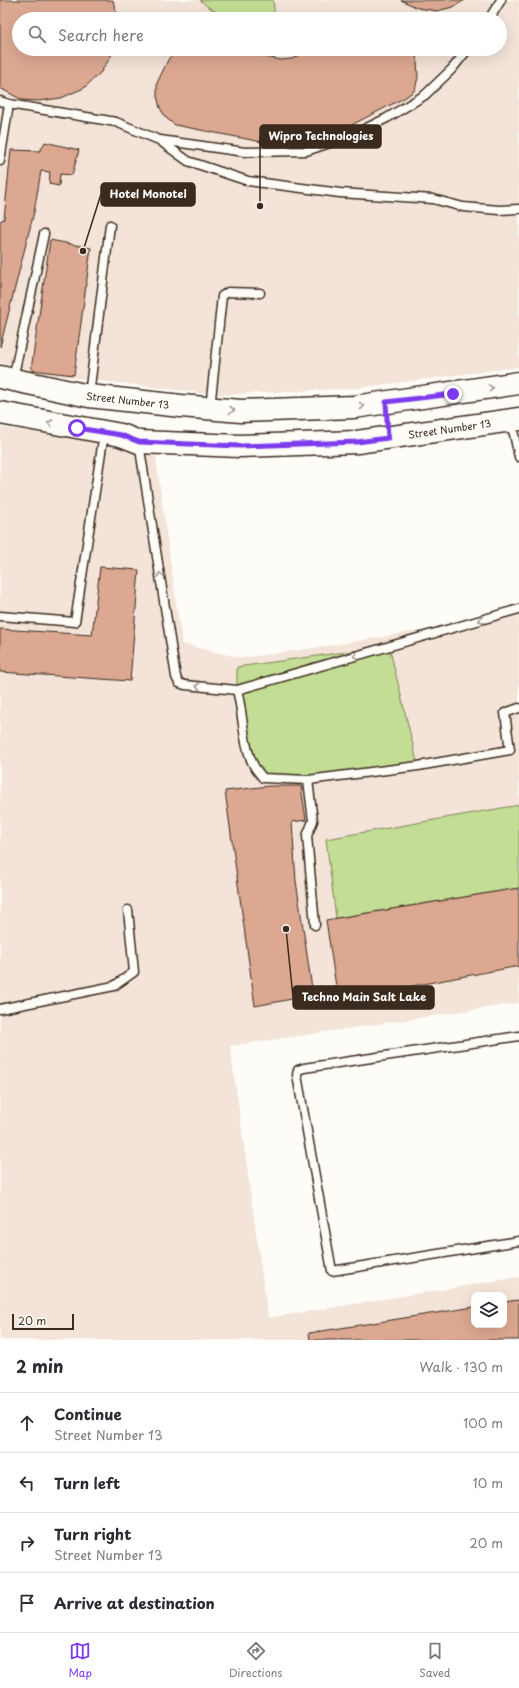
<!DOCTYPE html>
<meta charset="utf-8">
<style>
:root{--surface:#fff;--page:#f2f2f3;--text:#2b2b33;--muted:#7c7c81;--line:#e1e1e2;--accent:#7c3aed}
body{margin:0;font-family:"Playpen Sans",sans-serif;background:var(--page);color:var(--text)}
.controls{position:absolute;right:12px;bottom:12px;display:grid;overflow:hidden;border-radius:8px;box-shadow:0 4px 16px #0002}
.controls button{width:36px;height:36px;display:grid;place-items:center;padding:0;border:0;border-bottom:1px solid var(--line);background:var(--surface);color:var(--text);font:20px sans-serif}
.scale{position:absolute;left:12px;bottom:10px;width:62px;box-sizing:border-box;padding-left:4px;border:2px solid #3b2a1e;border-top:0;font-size:11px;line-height:14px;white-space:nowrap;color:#3b2a1e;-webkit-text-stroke:3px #fdfcf7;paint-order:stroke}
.stop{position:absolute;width:12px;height:12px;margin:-9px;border:3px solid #7c3aed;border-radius:50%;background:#fff}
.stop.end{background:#7c3aed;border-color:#fff;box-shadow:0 1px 4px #0008}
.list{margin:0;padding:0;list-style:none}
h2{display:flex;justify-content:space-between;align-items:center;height:52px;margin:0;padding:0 16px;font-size:17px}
h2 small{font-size:13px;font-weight:400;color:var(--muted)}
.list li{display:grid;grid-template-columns:26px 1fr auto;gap:12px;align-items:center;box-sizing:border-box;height:60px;padding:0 16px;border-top:1px solid var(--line)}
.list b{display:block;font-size:15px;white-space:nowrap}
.list p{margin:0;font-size:13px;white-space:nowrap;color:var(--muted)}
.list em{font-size:13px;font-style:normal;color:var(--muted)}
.icon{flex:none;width:22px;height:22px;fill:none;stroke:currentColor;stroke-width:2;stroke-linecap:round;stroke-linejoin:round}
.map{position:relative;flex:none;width:519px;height:1340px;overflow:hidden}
.search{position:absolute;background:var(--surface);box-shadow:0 4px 16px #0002;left:12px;right:12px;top:12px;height:44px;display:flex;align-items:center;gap:10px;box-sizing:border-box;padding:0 14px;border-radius:22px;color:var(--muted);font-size:15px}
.sheet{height:292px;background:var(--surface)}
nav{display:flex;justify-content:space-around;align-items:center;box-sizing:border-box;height:56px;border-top:1px solid var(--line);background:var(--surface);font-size:11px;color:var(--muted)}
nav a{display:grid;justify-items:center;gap:2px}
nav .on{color:var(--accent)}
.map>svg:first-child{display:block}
.built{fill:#f3e3d8;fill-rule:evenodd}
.green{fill:#c3dd94;stroke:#7f8459}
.building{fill:#dca891;stroke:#3b2a1e}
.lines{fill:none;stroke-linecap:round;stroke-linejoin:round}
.service-casing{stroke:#3b2a1e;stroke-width:11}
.secondary-casing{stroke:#3b2a1e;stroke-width:25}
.service{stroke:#fdfcf7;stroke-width:8}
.secondary{stroke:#fdfcf7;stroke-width:22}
.oneway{stroke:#9c938a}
.route{stroke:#7c3aed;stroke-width:5}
.labels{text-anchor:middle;stroke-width:3.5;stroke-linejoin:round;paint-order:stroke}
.street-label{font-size:10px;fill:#3b2a1e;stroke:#fdfcf7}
.leader{fill:none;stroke:#3b2a1e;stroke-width:1.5}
.callout-dot{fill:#3b2a1e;stroke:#fdfcf7;stroke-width:1.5}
.callout{fill:#3b2a1e;stroke:#3b2a1e;stroke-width:1.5}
.callout-label{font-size:11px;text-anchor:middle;font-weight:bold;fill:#fff}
</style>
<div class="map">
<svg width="519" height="1340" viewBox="0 0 519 1340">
<rect width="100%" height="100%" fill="#fdfcf7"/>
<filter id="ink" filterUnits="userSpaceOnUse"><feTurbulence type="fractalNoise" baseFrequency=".025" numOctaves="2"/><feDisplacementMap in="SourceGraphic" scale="8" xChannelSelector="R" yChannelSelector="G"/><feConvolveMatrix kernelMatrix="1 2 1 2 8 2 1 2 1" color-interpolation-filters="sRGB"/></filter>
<g filter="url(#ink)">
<!-- built -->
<path class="built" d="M 0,0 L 519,0 L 519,367 L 357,388 L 218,395 L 35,373 L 0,363 ZM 19,19 L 500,19 L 500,49 L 19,49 Z
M 0,427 L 155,452 L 182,644 L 241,658 L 321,647 L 519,614 L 519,1003 L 230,1046 L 268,1318 L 519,1277 L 519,1340 L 0,1340 ZM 474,1295 L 504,1295 L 504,1325 L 474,1325 Z"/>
<!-- green -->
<path class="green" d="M 200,0 L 273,0 L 275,19 C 245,19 223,22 200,0 Z
M 389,646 L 418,766 L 308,780 L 263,778 L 253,766 L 237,690 L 237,667 Z
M 519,805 L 519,888 L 336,918 L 326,839 Z"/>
<!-- building -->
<path class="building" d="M 0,0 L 113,0 L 117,19 L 19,19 L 19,49 L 114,49 L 114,51 L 101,72 L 84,88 L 61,98 L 39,101 L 22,100 L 0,88 Z
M 401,0 L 465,0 L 453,7 L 437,11 L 418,8 Z
M 181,49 L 226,49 L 281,60 L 292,59 L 312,49 L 414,49 L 417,60 L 418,77 L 415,90 L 406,97 L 330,136 L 262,142 L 175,125 L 166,118 L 160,108 L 157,96 L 157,83 L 169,58 Z
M 45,142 L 79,150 L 72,175 L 60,174 L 59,186 L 49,184 L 50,172 L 41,171 L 34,212 L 0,347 L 0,221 L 4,219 L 11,150 L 40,151 Z
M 50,240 L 91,248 L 74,375 L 31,370 Z
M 100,567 L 139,570 L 130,681 L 0,672 L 0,629 L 92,635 Z
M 270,786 L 301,786 L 306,820 L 292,822 L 296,881 L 313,995 L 255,1006 L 225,791 Z
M 519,888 L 519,966 L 338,1000 L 326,920 Z
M 519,1300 L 519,1340 L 310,1340 L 309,1333 L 474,1307 L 474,1325 L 504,1325 L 504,1302 Z"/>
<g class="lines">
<defs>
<path id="service" d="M 489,19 L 501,0
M 0,101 L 9,104 L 116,122 L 159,140 L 188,161 L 248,181 L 340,193 L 433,199 L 463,207 L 499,210 L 519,209
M 160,140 L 245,152 L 306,151 L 348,137 L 387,118 L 425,95 L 452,69 L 468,49
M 0,161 L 9,104
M 13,379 L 44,234
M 89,395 L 110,225
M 210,408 L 222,296 L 228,292 L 260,293
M 511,421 L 519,457
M 139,443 L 176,677 L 179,683 L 185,685 L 237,690 L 519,609
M 0,616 L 75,622 L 104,433
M 237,690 C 243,712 243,747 254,766 C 256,770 260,774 263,778 L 308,780 L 418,766 L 510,750 L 505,713 L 519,708
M 308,780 L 313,821 L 307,836 L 315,925
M 0,1009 L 114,986 L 134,972 L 128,910
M 519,1036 L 304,1068 L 298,1070 L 297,1075 L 332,1271 L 519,1241"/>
<g id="secondary">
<path id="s1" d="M 0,377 L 89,396 L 181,406 L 241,411 L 354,407 L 519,383"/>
<path id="s2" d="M 0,413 L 121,435 L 139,442 L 240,446 L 357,442 L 519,419"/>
</g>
</defs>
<!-- service casing -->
<use href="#service" class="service-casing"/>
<!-- secondary casing -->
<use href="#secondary" class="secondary-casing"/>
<!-- service -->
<use href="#service" class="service"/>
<!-- secondary -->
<use href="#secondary" class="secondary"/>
</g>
<!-- one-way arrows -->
<defs><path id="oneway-chevron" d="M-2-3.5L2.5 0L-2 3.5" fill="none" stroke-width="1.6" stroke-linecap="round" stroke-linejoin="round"/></defs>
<g class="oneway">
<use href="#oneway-chevron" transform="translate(491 388) rotate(-9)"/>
<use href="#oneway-chevron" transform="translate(362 406) rotate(-8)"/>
<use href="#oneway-chevron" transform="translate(232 410) rotate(4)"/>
<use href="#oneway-chevron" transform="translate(50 423) rotate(-169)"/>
<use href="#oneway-chevron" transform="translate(160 575) rotate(-99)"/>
<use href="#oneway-chevron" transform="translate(481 620) rotate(164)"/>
<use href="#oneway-chevron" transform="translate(356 656) rotate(164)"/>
<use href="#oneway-chevron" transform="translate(198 686) rotate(-175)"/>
</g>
</g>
<g class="lines" filter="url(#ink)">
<!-- route -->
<path class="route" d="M 77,428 L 121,435 L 139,442 L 240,446 L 357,442 L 388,438 L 386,402 L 453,394"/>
</g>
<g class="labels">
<!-- street labels -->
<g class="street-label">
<text dy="4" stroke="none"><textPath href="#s1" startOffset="130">Street Number 13</textPath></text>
<text dy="4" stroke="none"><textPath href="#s2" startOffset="454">Street Number 13</textPath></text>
</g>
</g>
<!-- callouts -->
<path class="leader" d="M260 206L260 136M83 251L101 194M286 929L293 997"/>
<g class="callout-dot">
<circle cx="260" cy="206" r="4"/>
<circle cx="83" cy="251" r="4"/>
<circle cx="286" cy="929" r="4"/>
</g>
<g class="callout">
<rect x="260" y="125" width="121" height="23" rx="4"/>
<rect x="101" y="183" width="94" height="23" rx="4"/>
<rect x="293" y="986" width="141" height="23" rx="4"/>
</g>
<g class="callout-label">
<text x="321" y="140">Wipro Technologies</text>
<text x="148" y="198">Hotel Monotel</text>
<text x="364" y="1001">Techno Main Salt Lake</text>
</g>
</svg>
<div class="controls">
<button><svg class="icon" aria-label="layers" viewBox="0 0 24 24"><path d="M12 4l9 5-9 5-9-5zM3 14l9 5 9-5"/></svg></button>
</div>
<div class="scale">20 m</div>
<div class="stop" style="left:77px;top:428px"></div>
<div class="stop end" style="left:453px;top:394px"></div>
<div class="search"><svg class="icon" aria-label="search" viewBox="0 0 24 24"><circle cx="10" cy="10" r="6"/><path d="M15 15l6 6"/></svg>Search here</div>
</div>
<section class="sheet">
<h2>2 min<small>Walk · 130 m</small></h2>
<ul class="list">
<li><svg class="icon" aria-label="ahead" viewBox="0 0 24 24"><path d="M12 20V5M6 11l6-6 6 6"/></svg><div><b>Continue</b><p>Street Number 13</p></div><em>100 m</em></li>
<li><svg class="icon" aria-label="left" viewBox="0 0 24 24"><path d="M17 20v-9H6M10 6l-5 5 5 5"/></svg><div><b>Turn left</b></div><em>10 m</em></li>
<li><svg class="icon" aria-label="right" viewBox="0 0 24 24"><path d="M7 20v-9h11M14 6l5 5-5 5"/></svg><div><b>Turn right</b><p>Street Number 13</p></div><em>20 m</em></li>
<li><svg class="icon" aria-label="arrive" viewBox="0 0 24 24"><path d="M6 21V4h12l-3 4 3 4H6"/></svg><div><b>Arrive at destination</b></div></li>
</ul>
</section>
<nav>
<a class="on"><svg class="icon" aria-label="map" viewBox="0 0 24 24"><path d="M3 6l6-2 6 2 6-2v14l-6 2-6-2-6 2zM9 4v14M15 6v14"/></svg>Map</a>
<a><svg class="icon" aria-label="directions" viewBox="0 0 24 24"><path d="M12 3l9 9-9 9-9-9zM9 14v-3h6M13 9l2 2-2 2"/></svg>Directions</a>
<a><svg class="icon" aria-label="saved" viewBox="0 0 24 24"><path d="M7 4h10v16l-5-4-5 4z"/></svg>Saved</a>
</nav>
